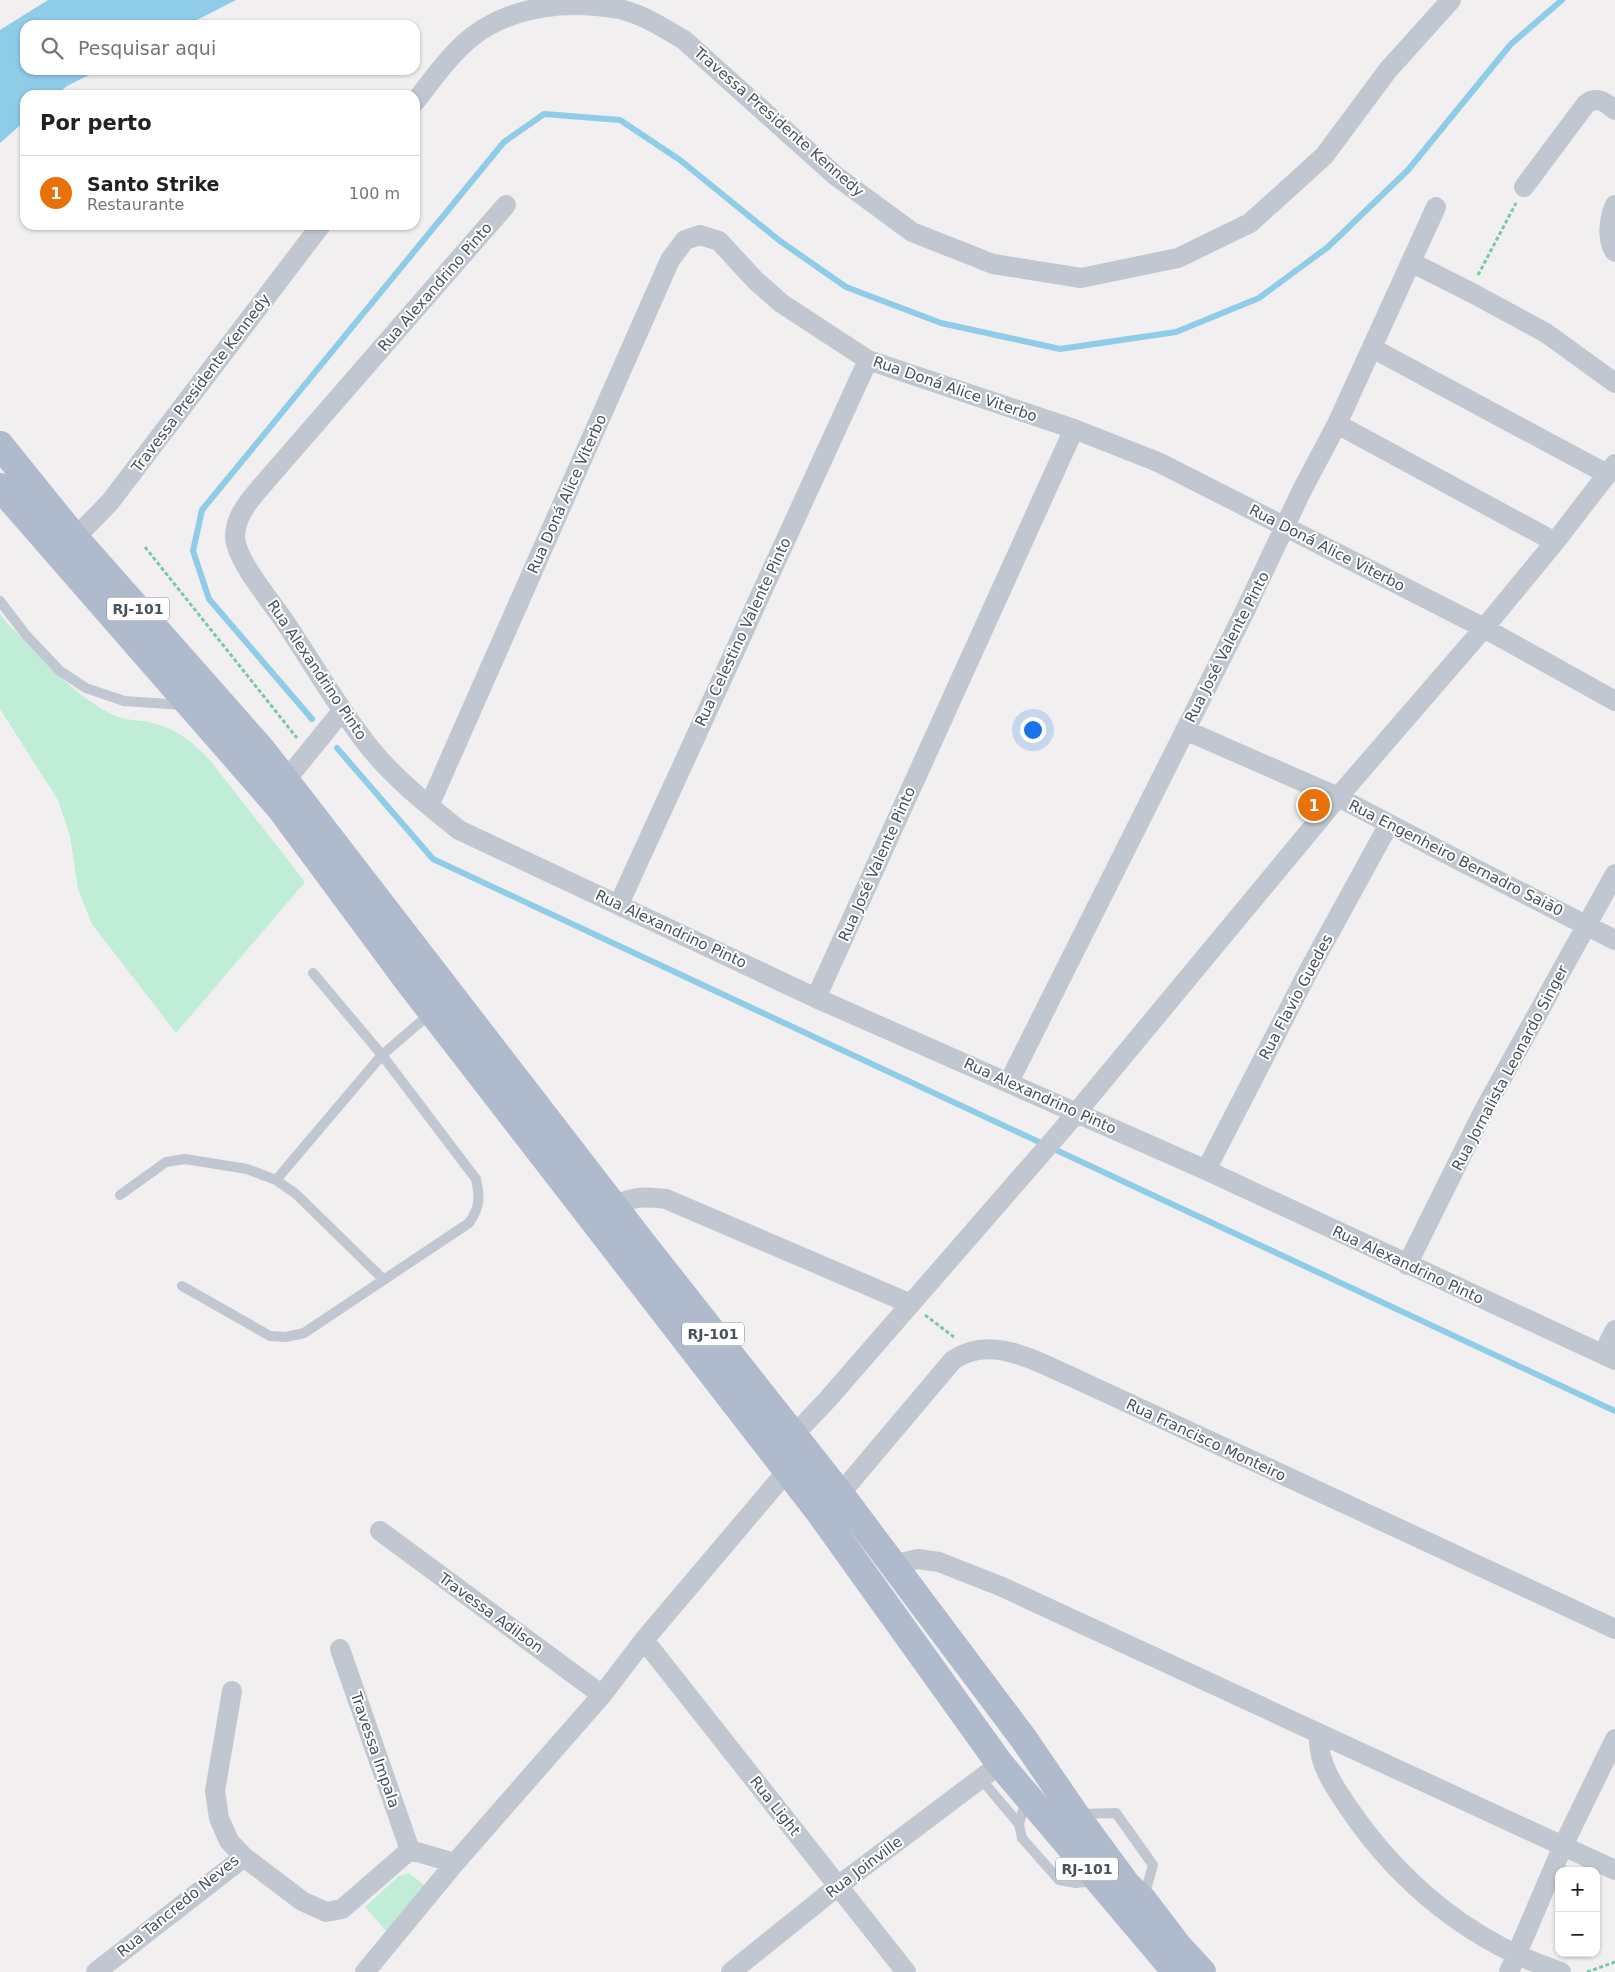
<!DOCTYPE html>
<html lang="pt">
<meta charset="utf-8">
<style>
:root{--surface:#fff;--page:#f2f2f2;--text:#202124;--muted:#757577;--line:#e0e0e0;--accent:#d93025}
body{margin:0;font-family:"DejaVu Sans",sans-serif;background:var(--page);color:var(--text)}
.controls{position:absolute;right:15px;bottom:15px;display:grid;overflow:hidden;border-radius:10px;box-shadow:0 1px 4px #0004}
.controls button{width:45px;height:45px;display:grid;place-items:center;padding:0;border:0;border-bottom:1px solid var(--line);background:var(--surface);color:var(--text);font:25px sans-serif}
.you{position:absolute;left:1032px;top:729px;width:18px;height:18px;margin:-12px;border:4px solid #fff;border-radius:50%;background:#1a73e8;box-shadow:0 0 0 8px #1a73e833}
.badge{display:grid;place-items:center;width:32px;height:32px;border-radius:50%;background:var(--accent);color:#fff;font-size:16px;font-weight:700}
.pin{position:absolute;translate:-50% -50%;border:2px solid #fff;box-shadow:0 1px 5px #0006}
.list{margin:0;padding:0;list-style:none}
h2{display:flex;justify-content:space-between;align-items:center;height:65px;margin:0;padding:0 20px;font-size:21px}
h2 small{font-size:16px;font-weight:400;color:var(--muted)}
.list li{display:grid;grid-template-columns:32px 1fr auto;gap:15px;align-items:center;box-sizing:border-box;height:75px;padding:0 20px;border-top:1px solid var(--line)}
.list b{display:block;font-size:19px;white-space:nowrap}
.list p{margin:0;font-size:16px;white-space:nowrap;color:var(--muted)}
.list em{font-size:16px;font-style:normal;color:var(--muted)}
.icon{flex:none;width:28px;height:28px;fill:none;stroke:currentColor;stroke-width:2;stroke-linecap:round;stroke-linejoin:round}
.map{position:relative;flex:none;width:1615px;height:1972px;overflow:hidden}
.search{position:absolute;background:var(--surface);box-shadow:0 1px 4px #0004;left:20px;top:20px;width:400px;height:55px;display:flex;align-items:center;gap:12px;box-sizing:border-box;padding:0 18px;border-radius:15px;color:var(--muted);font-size:19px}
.panel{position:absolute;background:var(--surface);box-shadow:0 1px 4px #0004;left:20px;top:90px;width:400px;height:140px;border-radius:15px}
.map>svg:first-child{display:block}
.green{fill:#bfedd6}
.water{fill:#8ecce8}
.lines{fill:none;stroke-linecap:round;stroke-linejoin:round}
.stream{stroke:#8ecce8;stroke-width:6}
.path{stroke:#78c9aa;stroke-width:3;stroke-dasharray:4 2.5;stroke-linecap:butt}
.lane{stroke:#c0c7d0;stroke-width:10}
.street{stroke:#c0c7d0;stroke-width:20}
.primary{stroke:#afbbcc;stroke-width:28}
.labels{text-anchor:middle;stroke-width:4;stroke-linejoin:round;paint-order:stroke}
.shield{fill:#fff;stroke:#7f848c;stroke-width:1}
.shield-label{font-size:14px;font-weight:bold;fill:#48505b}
.street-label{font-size:15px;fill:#48505b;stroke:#fff}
</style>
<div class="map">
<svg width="1615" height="1972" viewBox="0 0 1615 1972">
<rect width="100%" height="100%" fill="#f1efef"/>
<!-- green -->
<path class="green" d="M 0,614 L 7,623 C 39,655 70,693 111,714 C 123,720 135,720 148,722 C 174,727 191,740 209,759 L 305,882 L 176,1033 L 92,924 L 78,889 L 70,836 L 58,800 L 0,709 Z
M 409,1873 L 424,1885 L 424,1893 L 389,1934 L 365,1907 L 399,1876 Z"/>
<!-- water -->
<path class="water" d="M 48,0 L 236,0 L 187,25 L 25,25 L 25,70 L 99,70 L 67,86 L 56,95 L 25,95 L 25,121 L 0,143 L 0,30 Z"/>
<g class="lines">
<!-- stream -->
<path class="stream" d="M 312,719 L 209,599 L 193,551 L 202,510 L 504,142 L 544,114 L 620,120 L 680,160 L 780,241 L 846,287 L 941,323 L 1060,349 L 1176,332 L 1259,298 L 1328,247 L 1408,170 L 1511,44 L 1562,0
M 337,748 L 433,859 L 1615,1411"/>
<!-- path -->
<path class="path" d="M 1478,275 L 1516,203
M 145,547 L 297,738
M 925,1315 L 954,1337
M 1587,1972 L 1615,1962"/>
<!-- lane -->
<path class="lane" d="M 0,601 L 26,635 L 60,671 L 86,688 L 124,701 L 183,705
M 276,1180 L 382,1055 L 431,1013
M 120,1195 L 166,1162 L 185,1159 L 247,1169 L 276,1180 L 296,1194 L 384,1280
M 182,1286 L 270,1336 L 286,1337 L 304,1333 L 469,1223 C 480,1207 480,1198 476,1179 L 382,1055 L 313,973
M 981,1779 L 1019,1824
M 1026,1800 L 1019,1824 L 1022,1838 L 1059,1880 L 1076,1883 L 1094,1881
M 1080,1814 L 1116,1813 L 1153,1865 L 1144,1897"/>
<!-- street -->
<path class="street" d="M 415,102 C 431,81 452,52 473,36 C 514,5 569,0 619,9 C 642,14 664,28 684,40 L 836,176 L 912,232 L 993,264 L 1081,278 L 1178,258 L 1250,223 L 1324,156 L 1388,70 L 1451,0
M 1524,187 L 1586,104 C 1597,95 1606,103 1615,110
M 506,205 L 272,474 C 257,492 234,513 235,538 C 237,561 269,599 283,619 C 312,662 337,707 370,748 C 395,779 428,805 459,830 L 816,998 L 1206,1170 L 1615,1360
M 1615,205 C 1609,219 1606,239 1615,252
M 1411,262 L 1474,294 L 1546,333 L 1615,383
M 1372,348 L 1607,474
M 1337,424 L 1555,542
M 75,538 L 110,502 L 321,225
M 1185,730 L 1338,797 L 1464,863 L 1615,940
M 286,780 L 342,711
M 429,806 L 670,260 L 685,240 L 700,235 L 719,241 L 755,280 L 781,303 L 868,360 L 1074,429 L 1158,462 L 1484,628 L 1615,701
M 619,904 L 868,360
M 816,998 L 1074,429
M 1009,1082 L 1244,613 L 1302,490 L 1337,424 L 1436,207
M 1206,1170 L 1309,970 L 1389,824
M 613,1205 C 635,1197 642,1196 666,1199 L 911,1304
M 1407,1265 L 1483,1112 L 1615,874
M 1603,1354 L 1615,1330
M 793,1436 L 828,1399 L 1062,1130 L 1338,797 L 1484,628 L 1555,542 L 1615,464
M 840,1494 L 953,1360 C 991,1334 1035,1361 1072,1377 L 1615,1629
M 380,1531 L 602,1695
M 892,1565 L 918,1559 L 939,1562 L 1000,1586 L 1615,1870
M 644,1640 L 906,1972
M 340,1649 L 410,1850 L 455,1863
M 232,1691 L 215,1791 L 219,1818 L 229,1841 L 244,1857 L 302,1901 L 326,1912 L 342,1909 L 410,1850
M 1319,1734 C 1317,1762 1333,1785 1348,1807 C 1400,1884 1472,1943 1561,1972
M 96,1972 L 244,1857
M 365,1972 L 455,1863 L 602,1695 L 644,1640 L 787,1471
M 731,1972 L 838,1886 L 1000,1764
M 1509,1972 L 1563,1846 L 1615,1739"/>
<!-- primary -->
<path class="primary" d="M 0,445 L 75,538 L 262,750 L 643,1244 L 840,1494 L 1023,1738 L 1075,1814 L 1127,1885 L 1143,1900 L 1178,1946 L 1202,1972
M 0,487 L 280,808 L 408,981 L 820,1513 L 1000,1764 L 1176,1972"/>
</g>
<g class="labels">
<!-- shield labels -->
<g class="shield">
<rect x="107" y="597.5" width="62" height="23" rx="4"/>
<rect x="682" y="1322.5" width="62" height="23" rx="4"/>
<rect x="1056" y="1857.5" width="62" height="23" rx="4"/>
</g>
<g class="shield-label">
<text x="138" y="614">RJ-101</text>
<text x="713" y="1339">RJ-101</text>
<text x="1087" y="1874">RJ-101</text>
</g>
<!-- street labels -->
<g class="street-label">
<text transform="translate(779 122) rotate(41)" y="5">Travessa Presidente Kennedy</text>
<text transform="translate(435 287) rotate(-49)" y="5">Rua Alexandrino Pinto</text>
<text transform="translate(201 383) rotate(-53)" y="5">Travessa Presidente Kennedy</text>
<text transform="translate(955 389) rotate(19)" y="5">Rua Doná Alice Viterbo</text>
<text transform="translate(567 494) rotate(-66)" y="5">Rua Doná Alice Viterbo</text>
<text transform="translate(1327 548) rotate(27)" y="5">Rua Doná Alice Viterbo</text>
<text transform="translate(743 632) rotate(-65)" y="5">Rua Celestino Valente Pinto</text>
<text transform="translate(1227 647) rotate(-63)" y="5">Rua José Valente Pinto</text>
<text transform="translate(317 670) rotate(56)" y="5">Rua Alexandrino Pinto</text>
<text transform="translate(1456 858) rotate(27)" y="5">Rua Engenheiro Bernadro Saiā0</text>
<text transform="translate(877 864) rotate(-66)" y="5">Rua José Valente Pinto</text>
<text transform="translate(671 929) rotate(25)" y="5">Rua Alexandrino Pinto</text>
<text transform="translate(1296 997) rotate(-62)" y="5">Rua Flavio Guedes</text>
<text transform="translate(1510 1068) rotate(-62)" y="5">Rua Jornalista Leonardo Singer</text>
<text transform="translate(1040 1096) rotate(24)" y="5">Rua Alexandrino Pinto</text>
<text transform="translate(1408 1265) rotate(25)" y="5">Rua Alexandrino Pinto</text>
<text transform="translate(1206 1440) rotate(25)" y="5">Rua Francisco Monteiro</text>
<text transform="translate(491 1613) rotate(36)" y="5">Travessa Adilson</text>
<text transform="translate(375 1750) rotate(71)" y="5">Travessa Impala</text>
<text transform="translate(775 1806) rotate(52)" y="5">Rua Light</text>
<text transform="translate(864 1867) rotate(-37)" y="5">Rua Joinville</text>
<text transform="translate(178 1906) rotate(-39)" y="5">Rua Tancredo Neves</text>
</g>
</g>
</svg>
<div class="controls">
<button>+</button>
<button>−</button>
</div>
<div class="you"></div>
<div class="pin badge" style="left:1314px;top:805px;background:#e8710a">1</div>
<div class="search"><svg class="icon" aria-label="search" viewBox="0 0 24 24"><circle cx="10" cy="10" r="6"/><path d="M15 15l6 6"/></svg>Pesquisar aqui</div>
<section class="panel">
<h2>Por perto<small></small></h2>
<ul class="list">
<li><span class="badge" style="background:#e8710a">1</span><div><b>Santo Strike</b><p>Restaurante</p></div><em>100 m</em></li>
</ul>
</section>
</div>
